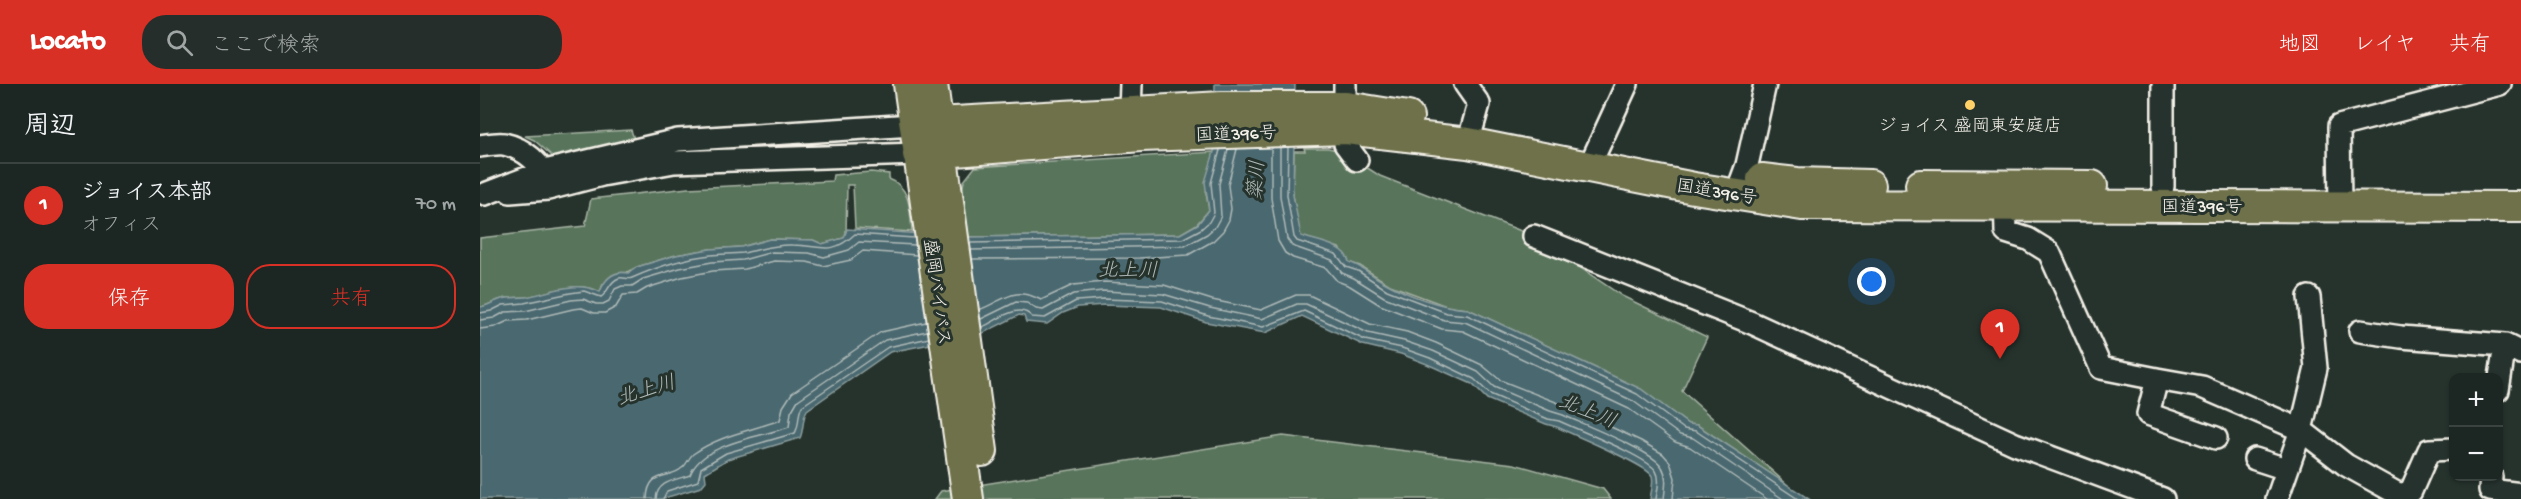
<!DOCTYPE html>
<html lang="ja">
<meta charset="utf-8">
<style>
:root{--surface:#1c2622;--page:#252e2a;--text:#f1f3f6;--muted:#a0a5a5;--line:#3a4340;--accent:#d93025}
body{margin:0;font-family:"Gochi Hand","Klee One",sans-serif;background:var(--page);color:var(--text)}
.controls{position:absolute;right:18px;bottom:18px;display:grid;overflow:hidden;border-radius:12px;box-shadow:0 2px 4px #0004}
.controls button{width:54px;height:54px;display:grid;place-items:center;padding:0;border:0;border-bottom:2px solid var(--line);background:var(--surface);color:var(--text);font:30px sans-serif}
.you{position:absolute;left:1392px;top:198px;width:21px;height:21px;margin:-15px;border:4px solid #fff;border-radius:50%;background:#1a73e8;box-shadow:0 0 0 9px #1a73e833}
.badge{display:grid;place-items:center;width:39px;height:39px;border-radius:50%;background:var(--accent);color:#fff;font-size:20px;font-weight:700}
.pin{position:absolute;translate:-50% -50px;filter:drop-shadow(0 2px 3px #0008)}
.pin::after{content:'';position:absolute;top:32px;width:21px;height:18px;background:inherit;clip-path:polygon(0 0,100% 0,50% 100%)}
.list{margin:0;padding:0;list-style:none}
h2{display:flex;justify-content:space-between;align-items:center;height:78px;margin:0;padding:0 24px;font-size:26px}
h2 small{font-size:20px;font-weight:400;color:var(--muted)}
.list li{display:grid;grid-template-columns:39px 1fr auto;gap:18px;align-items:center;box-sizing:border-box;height:84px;padding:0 24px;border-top:2px solid var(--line)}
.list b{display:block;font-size:22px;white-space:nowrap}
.list p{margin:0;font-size:20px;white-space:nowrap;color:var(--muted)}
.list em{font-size:20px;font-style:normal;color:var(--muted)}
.actions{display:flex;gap:12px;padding:18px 24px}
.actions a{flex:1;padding:14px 0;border:2px solid var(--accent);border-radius:24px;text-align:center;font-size:21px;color:var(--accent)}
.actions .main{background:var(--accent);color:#fff}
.icon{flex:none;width:33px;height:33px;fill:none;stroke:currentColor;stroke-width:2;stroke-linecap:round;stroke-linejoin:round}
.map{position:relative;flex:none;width:2041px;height:415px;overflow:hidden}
header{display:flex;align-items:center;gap:36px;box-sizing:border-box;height:84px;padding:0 30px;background:var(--accent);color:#fff}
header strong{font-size:28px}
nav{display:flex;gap:33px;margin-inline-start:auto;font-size:21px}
.search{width:420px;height:54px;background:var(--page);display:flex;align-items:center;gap:15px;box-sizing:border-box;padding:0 21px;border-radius:24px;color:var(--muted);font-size:22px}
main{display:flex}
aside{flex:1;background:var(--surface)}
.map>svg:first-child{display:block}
.green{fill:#58745b;stroke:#a6b2a2;stroke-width:1.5}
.water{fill:#49686f;stroke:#8d9f9f;stroke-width:1.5}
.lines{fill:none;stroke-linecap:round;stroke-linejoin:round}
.shore{stroke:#b0bab8;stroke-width:1.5}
.minor-casing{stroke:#f4f1e8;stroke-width:26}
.highway-casing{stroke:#f4f1e8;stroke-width:34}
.minor{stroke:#26332d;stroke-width:21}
.highway{stroke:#6e714a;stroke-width:30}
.poi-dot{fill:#ffd166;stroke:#26332d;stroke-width:2}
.labels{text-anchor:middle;stroke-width:6;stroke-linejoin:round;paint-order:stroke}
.poi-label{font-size:18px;fill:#f4f1e8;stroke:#26332d}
.street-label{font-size:18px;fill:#f4f1e8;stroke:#26332d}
.water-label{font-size:20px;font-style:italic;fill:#b0bab8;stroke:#26332d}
</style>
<header>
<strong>Locato</strong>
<div class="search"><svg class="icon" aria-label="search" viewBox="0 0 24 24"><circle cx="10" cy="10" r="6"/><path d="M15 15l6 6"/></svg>ここで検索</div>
<nav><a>地図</a><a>レイヤ</a><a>共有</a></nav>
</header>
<main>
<aside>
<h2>周辺<small></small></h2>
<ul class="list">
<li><span class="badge">1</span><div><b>ジョイス本部</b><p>オフィス</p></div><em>70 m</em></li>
</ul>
<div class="actions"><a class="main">保存</a><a>共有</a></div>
</aside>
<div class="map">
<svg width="2041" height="415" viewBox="0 0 2041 415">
<rect width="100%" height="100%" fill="#26332d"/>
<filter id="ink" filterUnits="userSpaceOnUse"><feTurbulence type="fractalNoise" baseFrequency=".0167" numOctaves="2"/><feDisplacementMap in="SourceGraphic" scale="12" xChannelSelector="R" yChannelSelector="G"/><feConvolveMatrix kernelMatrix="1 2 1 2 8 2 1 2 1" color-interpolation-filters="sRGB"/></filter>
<g filter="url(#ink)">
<!-- green -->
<path class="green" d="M 151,46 L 154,55 L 80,79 L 54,56 L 45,52 Z
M 824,64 L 848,64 L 861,67 L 900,92 L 1054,152 L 1142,212 L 1227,253 L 1202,307 L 1310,403 L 1217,341 L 1208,340 L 1160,305 L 988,225 L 969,223 L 910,201 L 880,182 L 868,178 L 859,164 L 820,152 L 813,111 L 814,67 L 825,67 Z
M 734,68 L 726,109 L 729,126 L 717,140 L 700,150 L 489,153 L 482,107 L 484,97 L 495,83 Z
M 391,88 L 409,90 L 409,95 C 431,103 430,127 432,148 L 375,144 L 373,101 L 367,101 L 366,150 L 364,154 L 342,160 L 333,156 L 290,155 L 261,163 L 230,165 L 196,171 L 157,183 L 123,200 L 120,208 C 97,196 69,209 46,213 C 38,214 29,213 22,215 C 14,217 8,222 0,223 L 0,154 L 105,142 L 111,115 L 208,104 L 352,97 L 353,91 Z
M 803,352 L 1034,380 L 1123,405 L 1131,415 L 455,415 L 461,407 Z"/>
<!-- water -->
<path class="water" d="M 735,0 L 815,0 L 813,111 L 821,152 C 835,157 865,160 869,178 C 881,182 890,190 902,197 C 927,211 959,223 988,225 L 1161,305 L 1208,340 L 1217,341 L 1329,415 L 1170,415 C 1171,408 1174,398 1172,392 C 1168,381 1091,350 1077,343 L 1066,340 L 1007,315 L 992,300 L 947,280 L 921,270 L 883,261 L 822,232 L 785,249 L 726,238 L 681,223 L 624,221 L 598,223 L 583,229 L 567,240 L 546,238 L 544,232 L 539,231 L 501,250 L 410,268 L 327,326 C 322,335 324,345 320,354 L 248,375 L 225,389 L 226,397 L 221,403 L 181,415 L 0,415 L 0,223 C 8,222 14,217 22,215 C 29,213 38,214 46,213 C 71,208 96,196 120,208 C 125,194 134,186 149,189 L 157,183 L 196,171 L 230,165 L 261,163 L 290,155 L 333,156 L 342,160 L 364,154 L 367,145 L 489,153 L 700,150 L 718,140 L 729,126 L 725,98 L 734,68 Z"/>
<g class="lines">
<!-- shore -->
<path class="shore" d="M 808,63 L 807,111 L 814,153 L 817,157 L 856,170 L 866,183 L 878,187 L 907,206 L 967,229 L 987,231 L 1157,310 L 1204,345 L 1216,347 L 1318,415
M 791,64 L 791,114 L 798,157 L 805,169 L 813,174 L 846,184 L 857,197 L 870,202 L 900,221 L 962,245 L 983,247 L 1149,325 L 1195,358 L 1210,363 L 1287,415
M 800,64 L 800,112 L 807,155 L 812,162 L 852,176 L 862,189 L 874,194 L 904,213 L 964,236 L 985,238 L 1153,317 L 1200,351 L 1213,354 L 1303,415
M 490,159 L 702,155 L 721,145 L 729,138 L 734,129 L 731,99 L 740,66
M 491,166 L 705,162 L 727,150 L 735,143 L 741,132 L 739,100 L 748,66
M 493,175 L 659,174 L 708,171 L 733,157 L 743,147 L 749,136 L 751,125 L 748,101 L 757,65
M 499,226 C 525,216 533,201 561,216 L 593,201 L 624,198 L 684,201 L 732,216 L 781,226 L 816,211 L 829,211 L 890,240 L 927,248 L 956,259 L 1002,281 L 1020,296 L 1086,322 L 1161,357 L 1183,370 L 1190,378 L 1195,394 L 1193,415
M 0,229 L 11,227 L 23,221 L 44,219 L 90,209 L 104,207 L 121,213 C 129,208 128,198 139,194 C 144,193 148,196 152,194 C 177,183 203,174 231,171 C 241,170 252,170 263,169 C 280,166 294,160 312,161 C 341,161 350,173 375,150 L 434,154
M 501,235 L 536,218 L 547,219 L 556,225 L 563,226 L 593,210 L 623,207 L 683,210 L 730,224 L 782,235 L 817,220 L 826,220 L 888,249 L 924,257 L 953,267 L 998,288 L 1014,303 L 1070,327 L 1083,331 C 1102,340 1173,367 1182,383 C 1188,393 1185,404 1184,415
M 0,236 L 14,234 L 25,228 L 45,227 L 91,216 L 103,215 L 116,220 L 123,220 L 129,217 L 135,205 L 142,202 L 152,202 L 163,195 L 200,184 L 232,178 L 263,176 L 292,168 L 329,169 L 344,173 L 369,166 L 379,158 L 435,161
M 502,243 C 517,237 539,217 552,233 L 565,234 L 596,217 L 624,215 L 682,217 L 728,232 L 783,243 L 824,227 L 885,256 L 922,264 L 950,274 L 994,295 L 1010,310 L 1068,335 L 1079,337 C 1098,346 1168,373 1176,387 C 1181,395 1177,407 1176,415
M 0,245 L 15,243 L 28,237 L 47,236 L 93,225 L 102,224 L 114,229 L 125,229 L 136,223 L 143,211 L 157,210 L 167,204 L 202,193 L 233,187 L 265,185 L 294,177 L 327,178 L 343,182 L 371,176 L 383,167 L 437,171
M 167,415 C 168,385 189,396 202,384 C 207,381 208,374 213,370 C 240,351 270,347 300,336 L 303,323 L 312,309 L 401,248 L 446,238
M 176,415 C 177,397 196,396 210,391 C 222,359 280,353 309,343 L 311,328 L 318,316 L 405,256 L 447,247
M 183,415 L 187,407 L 218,397 L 221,384 L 246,369 L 315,349 C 320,341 317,331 322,322 L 408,263 L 449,254"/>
<defs>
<path id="minor" d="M 865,0 L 865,60 L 877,76
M 985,0 L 999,20 L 988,59
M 650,29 L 651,0
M 0,62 C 7,61 17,59 24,60 C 43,64 64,80 67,99
M 1109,83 L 1147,0
M 1683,103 L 1683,0
M 30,108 L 68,105 L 122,91 L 194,78 L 438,70
M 1525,108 L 1526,148 L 1548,155 L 1569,168 L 1621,284 L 1677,295
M 5,110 L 65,87 L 198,56 L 449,40
M 1256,111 L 1267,81 L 1285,0
M 1860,123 L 1859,42 L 2020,0
M 1054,152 L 1272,239 L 1535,360 L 1683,415
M 1880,247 L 1921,253 L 2025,261 L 2041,269
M 2018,306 L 2025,261
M 1736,354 L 1668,330 L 1677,295 L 1722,303 L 1821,346 L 1836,284 L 1829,213
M 1775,375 L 1806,385
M 2011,392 L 2010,406 L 2041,410
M 1797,415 L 1821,346 L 1866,381 L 1920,411 L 1931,407 L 1949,366 L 1974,365"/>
<path id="highway" d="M 429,0 L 488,415
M 452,0 L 502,367
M 457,39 L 742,23 L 866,23 L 928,33
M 438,70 L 661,52 L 866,45 L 988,59 L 1214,104 L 1322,121 L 2041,123
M 1282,95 L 1317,99 L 1390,101
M 1441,101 L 1612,102"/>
</defs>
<!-- minor casing -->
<use href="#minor" class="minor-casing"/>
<!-- highway casing -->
<use href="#highway" class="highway-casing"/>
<!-- minor -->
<use href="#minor" class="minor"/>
<!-- highway -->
<use href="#highway" class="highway"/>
</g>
</g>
<!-- markers -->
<circle class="poi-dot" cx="1490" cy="21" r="6"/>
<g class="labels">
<!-- poi labels -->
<g class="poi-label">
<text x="1490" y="47">ジョイス 盛岡東安庭店</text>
</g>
<!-- street labels -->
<g class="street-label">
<text transform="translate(756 49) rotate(-2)" y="6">国道396号</text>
<text transform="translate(1237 107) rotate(9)" y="6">国道396号</text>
<text x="1722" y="128">国道396号</text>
<text transform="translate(458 208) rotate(82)" y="6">盛岡バイパス</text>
</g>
<!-- water labels -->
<g class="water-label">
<text transform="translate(775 96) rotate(-86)" y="7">簗川</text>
<text x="648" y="192">北上川</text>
<text transform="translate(166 305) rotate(-17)" y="7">北上川</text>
<text transform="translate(1108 326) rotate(22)" y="7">北上川</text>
</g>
</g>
</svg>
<div class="controls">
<button>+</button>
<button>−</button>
</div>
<div class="you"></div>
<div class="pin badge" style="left:1520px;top:275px">1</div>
</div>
</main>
